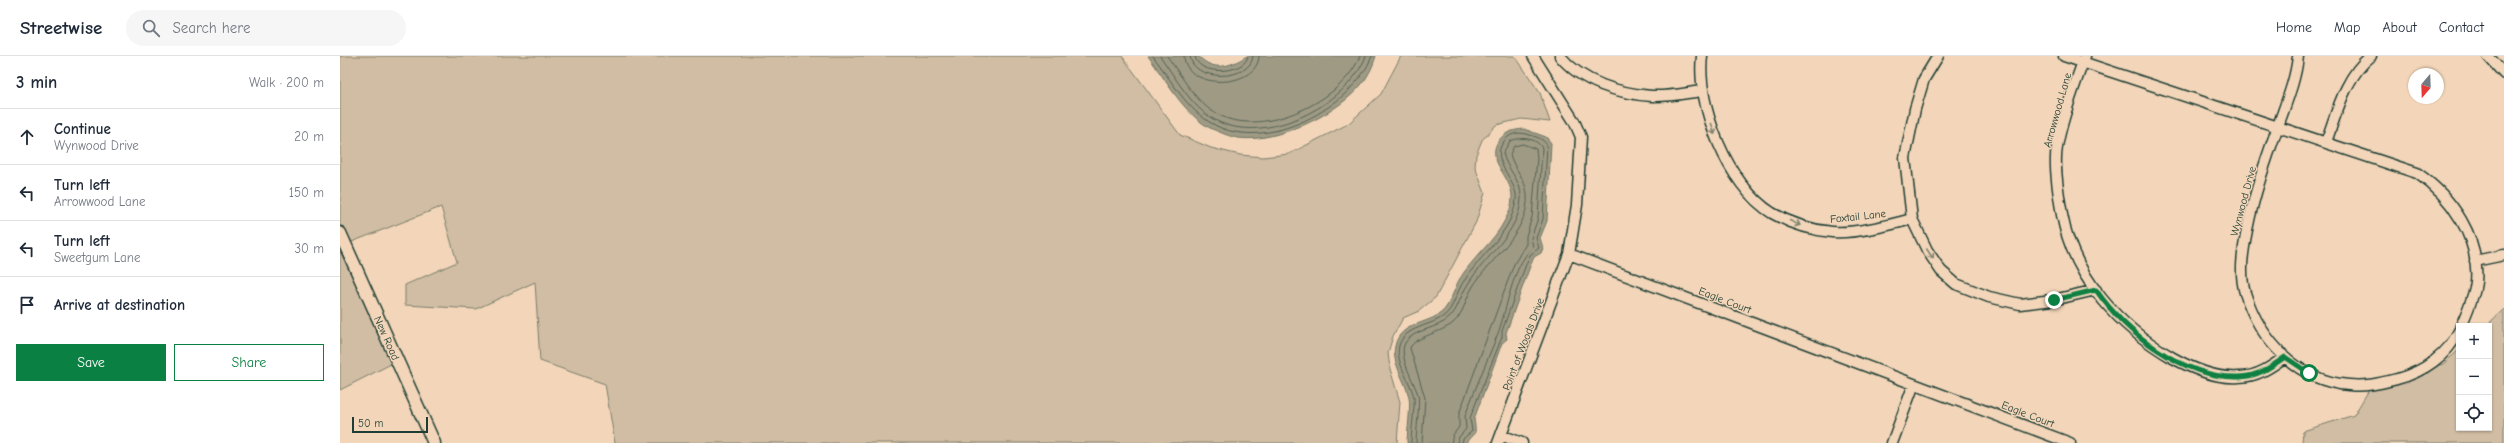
<!DOCTYPE html>
<meta charset="utf-8">
<style>
:root{--surface:#fff;--page:#f6f6f7;--text:#1f2937;--muted:#747a83;--line:#e0e1e3;--accent:#0b8043}
body{margin:0;font-family:"Comic Neue",sans-serif;background:var(--page);color:var(--text)}
.controls{position:absolute;right:12px;bottom:12px;display:grid;overflow:hidden;border-radius:0px;box-shadow:0 1px 3px #0004}
.controls button{width:36px;height:36px;display:grid;place-items:center;padding:0;border:0;border-bottom:1px solid var(--line);background:var(--surface);color:var(--text);font:20px sans-serif}
.compass{position:absolute;left:2068px;top:12px;width:36px;height:36px;border-radius:50%;background:var(--surface);box-shadow:0 1px 3px #0004;rotate:199deg}
.scale{position:absolute;left:12px;bottom:10px;width:76px;box-sizing:border-box;padding-left:4px;border:2px solid #1f3d34;border-top:0;font-size:11px;line-height:14px;white-space:nowrap;color:#1f3d34;-webkit-text-stroke:3px #f3d6b9;paint-order:stroke}
.stop{position:absolute;width:12px;height:12px;margin:-9px;border:3px solid #0b8043;border-radius:50%;background:#fff}
.stop.end{background:#0b8043;border-color:#fff;box-shadow:0 1px 4px #0008}
.list{margin:0;padding:0;list-style:none}
h2{display:flex;justify-content:space-between;align-items:center;height:52px;margin:0;padding:0 16px;font-size:17px}
h2 small{font-size:13px;font-weight:400;color:var(--muted)}
.list li{display:grid;grid-template-columns:26px 1fr auto;gap:12px;align-items:center;box-sizing:border-box;height:56px;padding:0 16px;border-top:1px solid var(--line)}
.list b{display:block;font-size:15px;white-space:nowrap}
.list p{margin:0;font-size:13px;white-space:nowrap;color:var(--muted)}
.list em{font-size:13px;font-style:normal;color:var(--muted)}
.actions{display:flex;gap:8px;padding:12px 16px}
.actions a{flex:1;padding:9px 0;border:1px solid var(--accent);border-radius:0px;text-align:center;font-size:14px;color:var(--accent)}
.actions .main{background:var(--accent);color:#fff}
.icon{flex:none;width:22px;height:22px;fill:none;stroke:currentColor;stroke-width:2;stroke-linecap:round;stroke-linejoin:round}
.map{position:relative;flex:none;width:2164px;height:387px;overflow:hidden}
header{display:flex;align-items:center;gap:24px;box-sizing:border-box;height:56px;padding:0 20px;background:var(--surface);border-bottom:1px solid var(--line)}
header strong{font-size:19px}
nav{display:flex;gap:22px;margin-inline-start:auto;font-size:14px}
.search{width:280px;height:36px;background:var(--page);display:flex;align-items:center;gap:10px;box-sizing:border-box;padding:0 14px;border-radius:22px;color:var(--muted);font-size:15px}
main{display:flex}
aside{flex:1;background:var(--surface)}
.map>svg:first-child{display:block}
.green{fill:#d1bda3;stroke:#787d6c}
.water{fill:#9f9a84;stroke:#6c7564}
.lines{fill:none;stroke-linecap:round;stroke-linejoin:round}
.shore{stroke:#526254;stroke-width:1}
.minor-casing{stroke:#1f3d34;stroke-width:13}
.tertiary-casing{stroke:#1f3d34;stroke-width:15}
.minor{stroke:#f3d6b9;stroke-width:10}
.tertiary{stroke:#f3d6b9;stroke-width:12}
.oneway{stroke:#7e8270}
.route{stroke:#0b8043;stroke-width:5}
.labels{text-anchor:middle;stroke-width:3;stroke-linejoin:round;paint-order:stroke}
.street-label{font-size:11px;fill:#1f3d34;stroke:#f3d6b9}
</style>
<header>
<strong>Streetwise</strong>
<div class="search"><svg class="icon" aria-label="search" viewBox="0 0 24 24"><circle cx="10" cy="10" r="6"/><path d="M15 15l6 6"/></svg>Search here</div>
<nav><a>Home</a><a>Map</a><a>About</a><a>Contact</a></nav>
</header>
<main>
<aside>
<h2>3 min<small>Walk · 200 m</small></h2>
<ul class="list">
<li><svg class="icon" aria-label="ahead" viewBox="0 0 24 24"><path d="M12 20V5M6 11l6-6 6 6"/></svg><div><b>Continue</b><p>Wynwood Drive</p></div><em>20 m</em></li>
<li><svg class="icon" aria-label="left" viewBox="0 0 24 24"><path d="M17 20v-9H6M10 6l-5 5 5 5"/></svg><div><b>Turn left</b><p>Arrowwood Lane</p></div><em>150 m</em></li>
<li><svg class="icon" aria-label="left" viewBox="0 0 24 24"><path d="M17 20v-9H6M10 6l-5 5 5 5"/></svg><div><b>Turn left</b><p>Sweetgum Lane</p></div><em>30 m</em></li>
<li><svg class="icon" aria-label="arrive" viewBox="0 0 24 24"><path d="M6 21V4h12l-3 4 3 4H6"/></svg><div><b>Arrive at destination</b></div></li>
</ul>
<div class="actions"><a class="main">Save</a><a>Share</a></div>
</aside>
<div class="map">
<svg width="2164" height="387" viewBox="0 0 2164 387">
<rect width="100%" height="100%" fill="#f3d6b9"/>
<filter id="ink" filterUnits="userSpaceOnUse"><feTurbulence type="fractalNoise" baseFrequency=".025" numOctaves="2"/><feDisplacementMap in="SourceGraphic" scale="8" xChannelSelector="R" yChannelSelector="G"/><feConvolveMatrix kernelMatrix="1 2 1 2 8 2 1 2 1" color-interpolation-filters="sRGB"/></filter>
<g filter="url(#ink)">
<!-- green -->
<path class="green" d="M 0,0 L 782,0 L 840,79 L 871,92 L 900,99 L 923,101 L 949,98 L 1008,68 L 1041,38 L 1061,0 L 1175,0 L 1200,37 L 1210,66 L 1181,63 L 1156,69 L 1142,84 L 1136,99 L 1135,111 L 1145,137 L 1136,166 L 1096,241 L 1079,255 L 1063,262 L 1053,280 L 1048,297 L 1050,313 L 1060,346 L 1057,387 L 275,387 L 265,328 L 200,305 L 195,226 L 136,253 L 65,249 L 65,229 L 117,206 L 101,151 L 4,189 L 57,305 L 0,334 Z
M 2164,253 L 2164,387 L 1962,387 L 1963,375 L 2014,359 L 2032,329 L 2103,308 L 2119,294 L 2119,372 L 2149,372 L 2149,270 L 2146,270 Z"/>
<!-- water -->
<path class="water" d="M 808,0 L 858,0 C 874,16 889,11 907,0 L 1036,0 C 1034,6 1032,12 1029,17 C 1011,53 938,88 898,82 C 890,81 880,76 872,73 C 844,59 826,24 808,0 Z
M 1184,73 L 1206,81 L 1211,87 L 1207,165 L 1200,182 L 1203,192 L 1201,197 L 1194,201 L 1189,213 L 1166,277 L 1167,283 L 1162,287 L 1134,363 C 1137,381 1135,374 1126,387 L 1067,387 C 1067,377 1071,350 1069,342 C 1066,325 1051,307 1055,290 C 1060,266 1087,269 1102,256 C 1110,249 1114,233 1119,224 C 1132,202 1154,186 1165,164 C 1169,157 1172,149 1172,141 C 1172,120 1143,103 1160,83 C 1167,75 1174,74 1184,73 Z"/>
<g class="lines">
<!-- shore -->
<path class="shore" d="M 813,0 C 831,24 847,54 873,68 C 925,98 1012,52 1032,0
M 820,0 C 836,22 851,51 875,64 C 924,91 1008,49 1026,0
M 827,0 C 842,20 856,48 879,59 C 923,82 1003,45 1020,0
M 844,0 C 845,35 918,33 919,0
M 850,0 C 852,27 912,25 913,0
M 855,0 C 857,21 906,18 908,0
M 1071,387 C 1071,378 1075,349 1074,342 C 1071,325 1055,307 1059,290 C 1064,270 1091,271 1105,259 C 1114,252 1117,234 1124,225 C 1137,204 1159,186 1170,164 C 1173,156 1177,147 1176,138 C 1172,119 1149,102 1165,84 C 1171,76 1182,76 1190,79 C 1197,81 1203,83 1207,89 L 1203,163 L 1196,182 L 1199,192 L 1190,199 L 1185,211 L 1162,275 L 1162,281 L 1130,362 L 1132,375 L 1123,383 L 1122,387
M 1076,387 C 1076,377 1080,347 1078,339 C 1074,325 1058,301 1065,287 C 1073,273 1098,273 1109,262 C 1118,254 1121,238 1128,228 C 1145,200 1180,176 1181,142 C 1182,124 1166,113 1163,97 L 1170,85 C 1180,81 1196,81 1202,92 L 1198,162 L 1191,182 L 1193,191 C 1171,212 1168,252 1157,280 C 1146,307 1135,333 1125,360 L 1126,373 L 1119,381 L 1117,387
M 1082,387 L 1085,342 L 1070,292 C 1074,281 1103,276 1113,267 C 1123,259 1126,242 1132,232 C 1149,203 1190,176 1187,139 C 1186,122 1173,112 1170,98 L 1174,90 L 1183,88 L 1196,93 L 1197,102 L 1192,161 L 1186,180 L 1186,188 L 1174,208 L 1119,358 L 1119,371 L 1113,379 L 1111,387"/>
<defs>
<path id="minor" d="M 1220,0 C 1241,26 1280,38 1312,40 C 1328,41 1346,37 1362,35
M 1362,0 C 1356,49 1388,130 1432,157 C 1450,167 1471,174 1492,176 C 1514,178 1550,169 1572,163
M 1598,0 L 1584,23 L 1575,53 L 1565,102 L 1572,163 L 1587,194 L 1601,215 L 1616,228 L 1649,241 L 1680,248 L 1713,244 L 1756,234
M 1724,0 L 2077,117 C 2112,141 2140,182 2136,226 C 2134,241 2127,256 2121,270
M 1745,0 C 1736,26 1717,75 1716,101 C 1715,119 1719,141 1722,159 C 1734,222 1779,271 1833,302 C 1853,313 1876,323 1899,321 C 1917,321 1931,311 1945,301
M 1958,0 C 1956,23 1946,47 1938,70 C 1926,104 1914,138 1907,174 C 1903,194 1899,217 1905,237 C 1920,284 1957,325 2009,329 C 2026,331 2041,327 2057,323 C 2083,316 2107,300 2119,275
M 2148,0 L 2164,18
M 1986,86 C 1997,56 2005,21 2031,0
M 1229,198 L 1730,387
M 2135,205 L 2164,199
M 1161,379 L 1182,387
M 1158,387 L 1229,198 L 1237,149 L 1241,81 L 1234,65 L 1193,0
M 1552,387 L 1574,328"/>
<path id="tertiary" d="M 0,177 L 94,387"/>
</defs>
<!-- minor casing -->
<use href="#minor" class="minor-casing"/>
<!-- tertiary casing -->
<use href="#tertiary" class="tertiary-casing"/>
<!-- minor -->
<use href="#minor" class="minor"/>
<!-- tertiary -->
<use href="#tertiary" class="tertiary"/>
</g>
<!-- one-way arrows -->
<defs><path id="oneway-shaft" d="M-6 0H5M1.5-3L5.5 0L1.5 3" fill="none" stroke-width="1.6" stroke-linecap="round" stroke-linejoin="round"/></defs>
<g class="oneway">
<use href="#oneway-shaft" transform="translate(1373 73) rotate(74)"/>
<use href="#oneway-shaft" transform="translate(1455 167) rotate(25)"/>
<use href="#oneway-shaft" transform="translate(1590 198) rotate(57)"/>
</g>
</g>
<g class="lines" filter="url(#ink)">
<!-- route -->
<path class="route" d="M 1714,244 L 1756,234 C 1785,276 1844,323 1899,321 C 1917,321 1931,311 1945,301 L 1969,317"/>
</g>
<g class="labels">
<!-- street labels -->
<g class="street-label">
<text transform="translate(1717 54) rotate(-74)" y="4">Arrowwood Lane</text>
<text transform="translate(1903 145) rotate(-75)" y="4">Wynwood Drive</text>
<text transform="translate(1518 160) rotate(-6)" y="4">Foxtail Lane</text>
<text transform="translate(1385 244) rotate(21)" y="4">Eagle Court</text>
<text transform="translate(47 282) rotate(66)" y="4">New Road</text>
<text transform="translate(1183 288) rotate(-69)" y="4">Point of Woods Drive</text>
<text transform="translate(1688 358) rotate(21)" y="4">Eagle Court</text>
</g>
</g>
</svg>
<div class="controls">
<button>+</button>
<button>−</button>
<button><svg class="icon" aria-label="locate" viewBox="0 0 24 24"><circle cx="12" cy="12" r="6"/><path d="M12 2v4M12 18v4M2 12h4M18 12h4"/></svg></button>
</div>
<svg class="compass" viewBox="-18 -18 36 36"><path d="M0-13l5 13h-10z" fill="#e53935"/><path d="M0 13l5-13h-10z" fill="#747a83"/></svg>
<div class="scale">50 m</div>
<div class="stop" style="left:1969px;top:317px"></div>
<div class="stop end" style="left:1714px;top:244px"></div>
</div>
</main>
